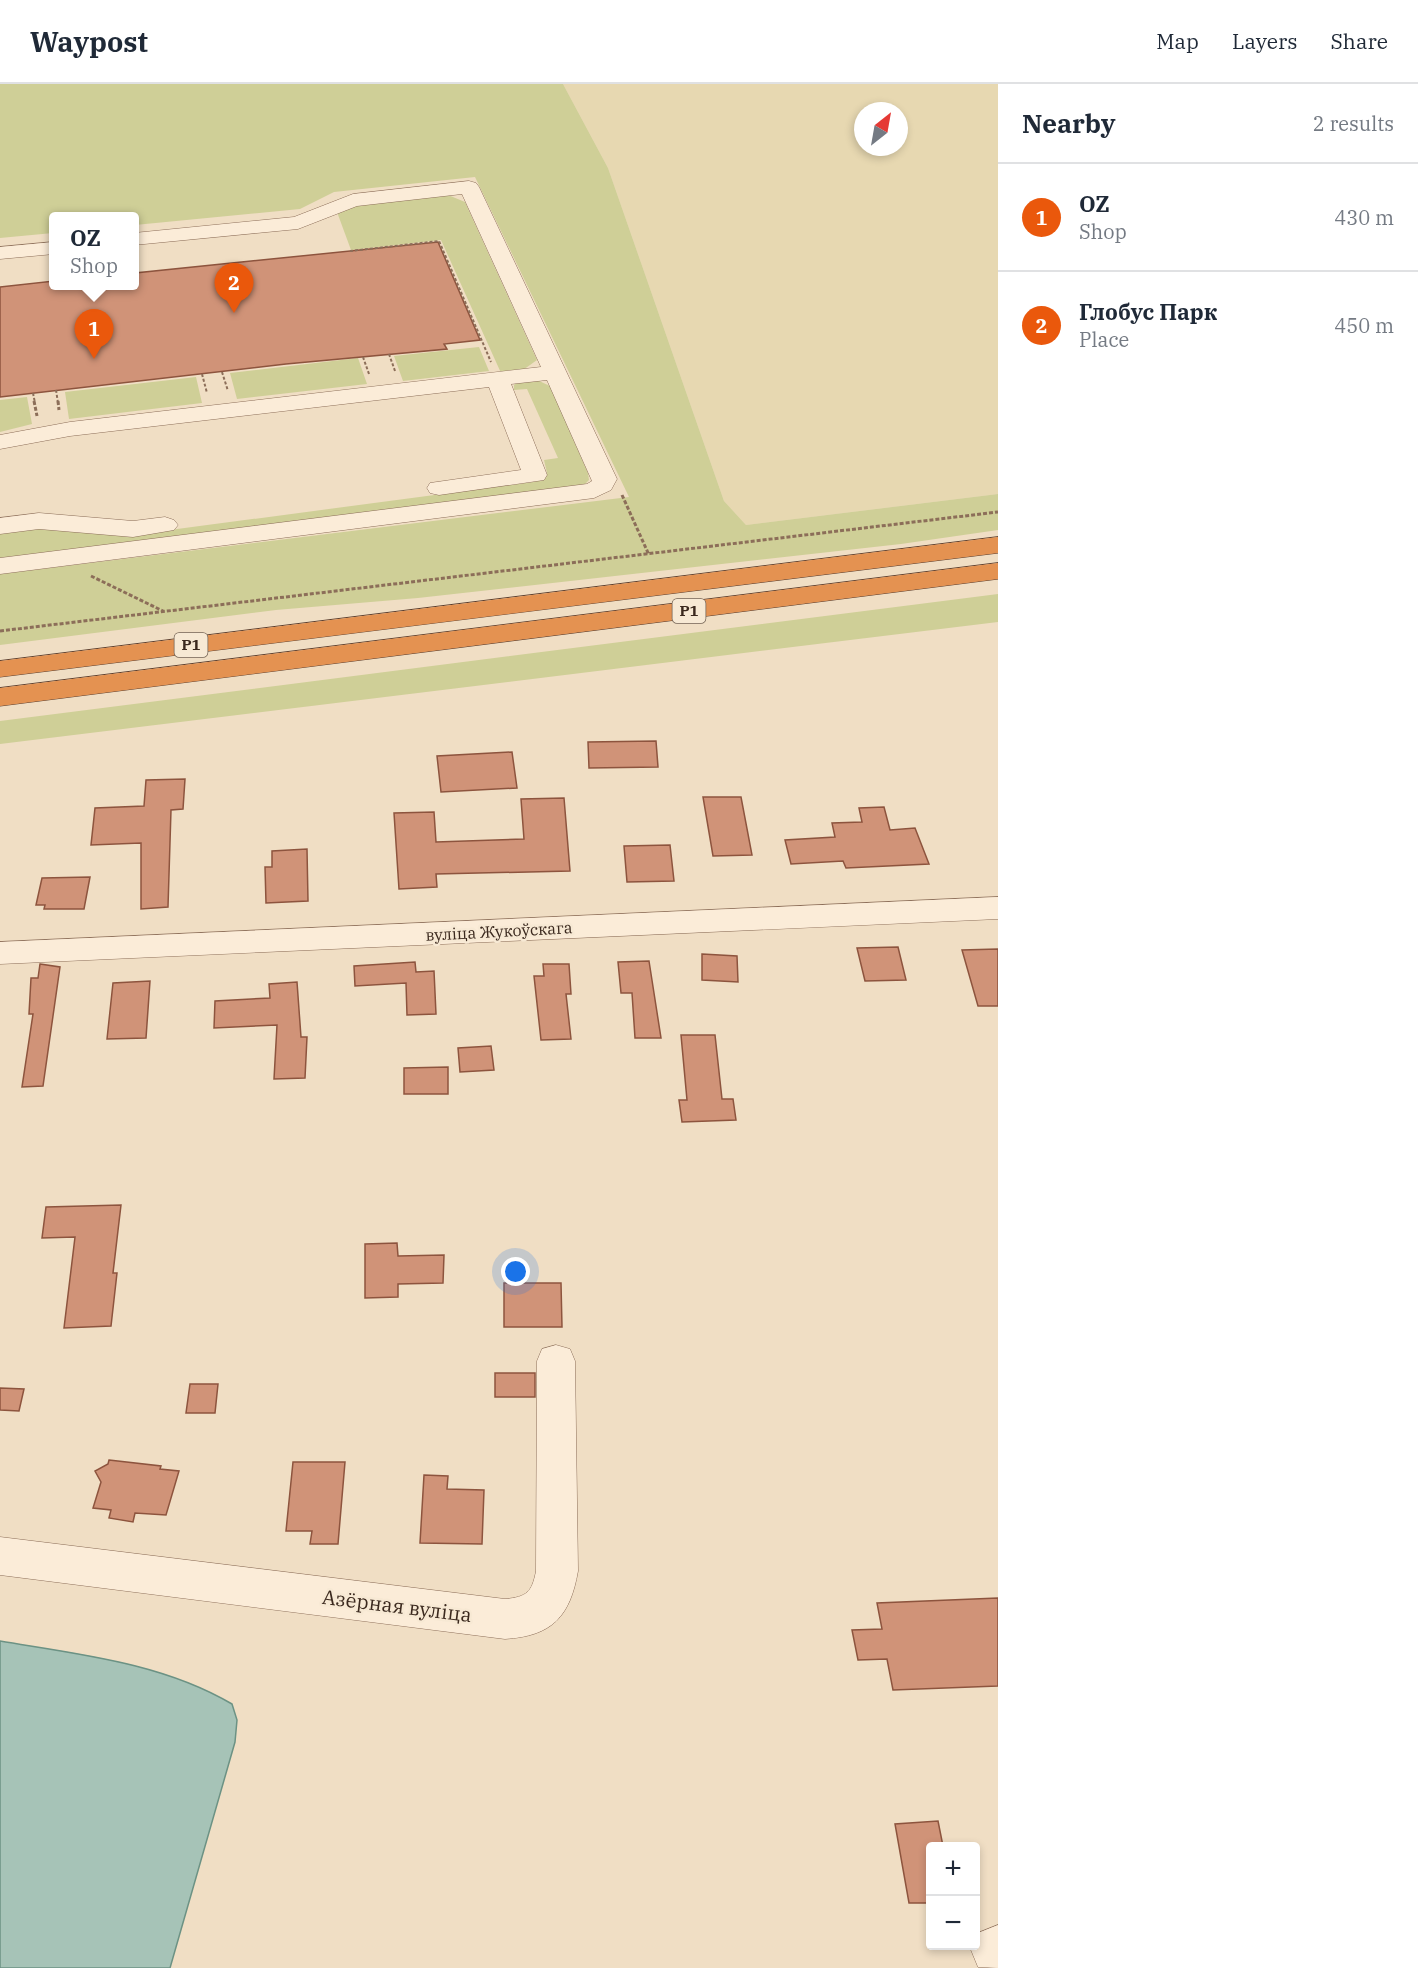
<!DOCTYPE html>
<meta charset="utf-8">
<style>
:root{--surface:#fff;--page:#f6f6f7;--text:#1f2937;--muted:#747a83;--line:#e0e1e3;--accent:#ea580c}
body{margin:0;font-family:"IBM Plex Serif",serif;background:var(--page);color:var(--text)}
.controls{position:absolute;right:18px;bottom:18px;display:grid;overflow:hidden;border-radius:6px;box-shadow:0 3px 9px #0003}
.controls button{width:54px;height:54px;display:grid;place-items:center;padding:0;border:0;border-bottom:2px solid var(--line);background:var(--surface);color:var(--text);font:30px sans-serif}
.compass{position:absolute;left:854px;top:18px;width:54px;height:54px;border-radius:50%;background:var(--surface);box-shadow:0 3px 9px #0003;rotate:31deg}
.you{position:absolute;left:516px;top:1188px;width:21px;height:21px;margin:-15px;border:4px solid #fff;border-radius:50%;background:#1a73e8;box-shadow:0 0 0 9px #1a73e833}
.badge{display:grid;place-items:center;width:39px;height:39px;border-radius:50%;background:var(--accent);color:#fff;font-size:20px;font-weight:700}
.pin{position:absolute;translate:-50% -50px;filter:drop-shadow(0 2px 3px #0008)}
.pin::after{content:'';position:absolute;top:32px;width:21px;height:18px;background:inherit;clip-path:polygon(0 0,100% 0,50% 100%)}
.popup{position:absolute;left:49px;top:128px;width:90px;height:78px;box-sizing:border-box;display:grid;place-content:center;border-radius:6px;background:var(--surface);filter:drop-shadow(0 2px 4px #0005);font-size:20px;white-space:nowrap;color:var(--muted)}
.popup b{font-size:22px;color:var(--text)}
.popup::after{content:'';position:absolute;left:50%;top:100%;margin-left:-12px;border:12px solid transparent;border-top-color:var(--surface)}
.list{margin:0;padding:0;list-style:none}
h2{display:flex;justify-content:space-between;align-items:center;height:78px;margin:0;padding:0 24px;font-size:26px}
h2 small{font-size:20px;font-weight:400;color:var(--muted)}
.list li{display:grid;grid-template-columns:39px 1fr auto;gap:18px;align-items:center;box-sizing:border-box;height:108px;padding:0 24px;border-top:2px solid var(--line)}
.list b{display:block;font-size:22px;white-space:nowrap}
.list p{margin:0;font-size:20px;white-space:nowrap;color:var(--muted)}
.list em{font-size:20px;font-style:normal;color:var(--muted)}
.map{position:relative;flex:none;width:998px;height:1884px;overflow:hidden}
header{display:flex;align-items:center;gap:36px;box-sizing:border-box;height:84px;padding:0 30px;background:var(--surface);border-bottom:2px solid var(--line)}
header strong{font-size:28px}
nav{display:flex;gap:33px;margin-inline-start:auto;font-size:21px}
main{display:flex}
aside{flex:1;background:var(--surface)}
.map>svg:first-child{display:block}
.farmland{fill:#e7d8b1;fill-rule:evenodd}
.green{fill:#cfcf97}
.water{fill:#a6c3b7;stroke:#6c9284;stroke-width:1.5}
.building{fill:#d09378;stroke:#8d543e;stroke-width:1.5}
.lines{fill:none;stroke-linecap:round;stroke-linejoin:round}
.minor-casing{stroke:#8c6e59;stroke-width:1}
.highway-casing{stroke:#5a3d2d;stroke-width:1}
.path-far1{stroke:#8c6e59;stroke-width:2;stroke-dasharray:3 2;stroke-linecap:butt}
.path{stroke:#8c6e59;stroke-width:3;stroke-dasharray:4 2;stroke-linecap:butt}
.minor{fill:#fbecd8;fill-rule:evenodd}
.highway{fill:#e49251;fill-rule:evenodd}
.labels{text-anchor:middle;stroke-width:5;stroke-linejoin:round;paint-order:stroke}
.shield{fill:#f7e9d4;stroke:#736355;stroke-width:1.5}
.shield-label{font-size:15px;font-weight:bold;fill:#3b291e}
.street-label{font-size:16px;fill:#3b291e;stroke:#f7e9d4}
.near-street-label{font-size:20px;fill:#3b291e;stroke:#f7e9d4}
</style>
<header>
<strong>Waypost</strong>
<nav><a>Map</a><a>Layers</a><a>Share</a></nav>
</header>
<main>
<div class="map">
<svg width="998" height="1884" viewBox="0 0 998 1884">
<rect width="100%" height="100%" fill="#f0dec4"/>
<!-- farmland -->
<path class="farmland" d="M 563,0 L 998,0 L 998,410 L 746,441 L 724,417 L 608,84 ZM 863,27 L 899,27 L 899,63 L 863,63 Z"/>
<!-- green -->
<path class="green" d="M 0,0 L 563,0 L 608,84 L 724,417 L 746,441 L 998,410 L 998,446 L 901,460 L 418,514 L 276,526 L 0,561 L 0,490 L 629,413 L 475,93 L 334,108 L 300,125 L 135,141 L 134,132 L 54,132 L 53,149 L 0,154 Z
M 448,111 L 465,118 L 537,276 L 523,286 L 501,289 L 441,156 L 351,166 L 337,128 L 344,122 Z
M 479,263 L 489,287 L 403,297 L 394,272 Z
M 358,274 L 367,300 L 237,315 L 230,289 Z
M 196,293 L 202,319 L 69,335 L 65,308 Z
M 520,296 L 537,296 L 550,302 L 588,389 L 589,396 L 582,403 L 0,476 L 0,447 L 35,443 L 132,451 L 533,398 L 547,389 L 544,376 L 558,374 L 527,305 L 514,306 L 514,301 Z
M 27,313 L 32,340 L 0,348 L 0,316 Z
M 998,510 L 998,538 L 0,660 L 0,637 Z"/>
<!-- water -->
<path class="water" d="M 0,1557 C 78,1570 163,1579 232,1620 L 237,1636 L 235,1658 L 170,1884 L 0,1884 Z"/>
<!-- building -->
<path class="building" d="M 438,158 L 480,256 L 444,260 L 447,265 L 286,280 L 0,313 L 0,203 L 54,197 L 54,201 L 135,201 L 135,189 Z
M 656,657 L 658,683 L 589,684 L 588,658 Z
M 512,668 L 517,704 L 441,708 L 437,672 Z
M 185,695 L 183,725 L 171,726 L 168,823 L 141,825 L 141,759 L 91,761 L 95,724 L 144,722 L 146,696 Z
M 703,713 L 741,713 L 752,771 L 713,772 Z
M 564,714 L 570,787 L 436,790 L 437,803 L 399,805 L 394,729 L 434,728 L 436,758 L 524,755 L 521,715 Z
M 884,723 L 890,746 L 915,744 L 929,780 L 846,784 L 843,777 L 791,780 L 785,756 L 835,753 L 832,739 L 862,738 L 859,724 Z
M 670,761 L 674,797 L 627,798 L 624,762 Z
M 307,765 L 308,817 L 266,819 L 265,783 L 272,783 L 272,767 Z
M 90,793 L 84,825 L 44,825 L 45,821 L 36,821 L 42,794 Z
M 898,863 L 906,896 L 865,897 L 857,864 Z
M 998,865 L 998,922 L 978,922 L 962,866 Z
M 702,870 L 737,872 L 738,898 L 702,896 Z
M 649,877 L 661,954 L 635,954 L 632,909 L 621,909 L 618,878 Z
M 415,878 L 416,888 L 434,887 L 436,930 L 407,931 L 406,899 L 355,902 L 354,882 Z
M 40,880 L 60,883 L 43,1002 L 22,1003 L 33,930 L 29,930 L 31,894 L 38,894 Z
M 543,880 L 569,880 L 571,910 L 566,910 L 571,955 L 541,956 L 534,892 L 544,892 Z
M 150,897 L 146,954 L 107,955 L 113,899 Z
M 297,898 L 301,953 L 307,953 L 305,994 L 274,995 L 277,941 L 214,944 L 215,917 L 270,914 L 269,900 Z
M 681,951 L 715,951 L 722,1015 L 733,1015 L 736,1036 L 682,1038 L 679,1016 L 687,1016 Z
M 491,962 L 494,986 L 460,988 L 458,964 Z
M 448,983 L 448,1010 L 404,1010 L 404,984 Z
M 121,1121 L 113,1189 L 117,1189 L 111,1242 L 64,1244 L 75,1153 L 42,1154 L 46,1123 Z
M 397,1159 L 398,1172 L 444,1171 L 443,1199 L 398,1200 L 398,1213 L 365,1214 L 365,1160 Z
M 504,1199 L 561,1199 L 562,1243 L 504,1243 Z
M 495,1289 L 535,1289 L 535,1313 L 495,1313 Z
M 190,1300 L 218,1300 L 215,1329 L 186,1329 Z
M 0,1304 L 24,1305 L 19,1327 L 0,1326 Z
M 109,1376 L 161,1382 L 160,1385 L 179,1387 L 166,1431 L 135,1429 L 133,1438 L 109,1434 L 111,1426 L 93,1424 L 101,1398 L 95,1387 L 108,1380 Z
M 293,1378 L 345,1378 L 338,1460 L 310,1460 L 312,1447 L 286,1447 Z
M 424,1391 L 448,1392 L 447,1405 L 484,1406 L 482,1460 L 420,1459 Z
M 998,1514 L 998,1602 L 893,1606 L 887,1575 L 858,1576 L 852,1546 L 882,1545 L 877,1519 Z
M 938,1737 L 943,1762 L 930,1762 L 930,1819 L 909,1819 L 895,1740 Z"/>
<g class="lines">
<defs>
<path id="minor" d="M 469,97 L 476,99 L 479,103 L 617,395 L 611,406 L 594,414 L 0,490 L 0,474 L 587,400 L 592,397 L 547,296 L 511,300 L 547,391 L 544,396 L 439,411 L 430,409 L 427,404 L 430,399 L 521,386 L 489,303 L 70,352 L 0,365 L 0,351 L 70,338 L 541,283 L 462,110 L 357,122 L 298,145 L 134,161 L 134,149 L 294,133 L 353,110 Z
M 54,158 L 54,170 L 0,175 L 0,163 Z
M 39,429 L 133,437 L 165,433 L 174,436 L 178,441 L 174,446 L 133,453 L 39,445 L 0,450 L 0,434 Z
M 998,813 L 998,835 L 0,880 L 0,858 Z
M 556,1261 L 570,1265 L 575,1277 L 578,1487 C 570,1533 552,1552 505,1555 L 0,1491 L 0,1453 L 505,1515 C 527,1513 532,1508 536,1487 L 537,1277 L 542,1265 Z
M 998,1841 L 998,1884 L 978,1883 L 971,1866 L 976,1862 L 978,1849 Z"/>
<path id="highway" d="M 998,453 L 998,469 L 0,593 L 0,577 Z
M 998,479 L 998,495 L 0,622 L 0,604 Z"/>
</defs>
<!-- minor casing -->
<use href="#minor" class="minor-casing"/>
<!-- highway casing -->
<use href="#highway" class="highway-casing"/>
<!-- path-far1 -->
<path class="path-far1" d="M 350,167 L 439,157 L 491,278
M 389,270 L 395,287
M 363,273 L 369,290
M 222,288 L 228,307
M 202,290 L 207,309
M 56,306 L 58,319
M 33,309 L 35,319"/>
<!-- path -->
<path class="path" d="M 34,317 L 37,332
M 58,317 L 59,326
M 622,411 L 649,471
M 91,492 L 163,527
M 0,547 L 998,428"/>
<!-- minor -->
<use href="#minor" class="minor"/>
<!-- highway -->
<use href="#highway" class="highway"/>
</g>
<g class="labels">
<!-- shield labels -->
<g class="shield">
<rect x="672.5" y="515" width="33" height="24" rx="4.5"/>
<rect x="174.5" y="549" width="33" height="24" rx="4.5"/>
</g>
<g class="shield-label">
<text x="689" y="532">Р1</text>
<text x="191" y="566">Р1</text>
</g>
<!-- street labels -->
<g class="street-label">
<text transform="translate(499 847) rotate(-3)" y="6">вуліца Жукоўскага</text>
</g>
<!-- near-street labels -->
<g class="near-street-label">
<text transform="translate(397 1522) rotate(7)" y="7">Азёрная вуліца</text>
</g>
</g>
</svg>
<div class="controls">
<button>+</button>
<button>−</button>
</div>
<svg class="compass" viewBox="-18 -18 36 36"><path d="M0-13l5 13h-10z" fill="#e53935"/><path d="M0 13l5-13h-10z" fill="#747a83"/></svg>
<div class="you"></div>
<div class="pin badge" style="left:94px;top:275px">1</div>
<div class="popup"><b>OZ</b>Shop</div>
<div class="pin badge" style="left:234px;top:229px">2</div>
</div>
<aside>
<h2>Nearby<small>2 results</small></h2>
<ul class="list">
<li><span class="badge">1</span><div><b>OZ</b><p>Shop</p></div><em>430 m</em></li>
<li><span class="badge">2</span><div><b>Глобус Парк</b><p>Place</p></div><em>450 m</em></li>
</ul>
</aside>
</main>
